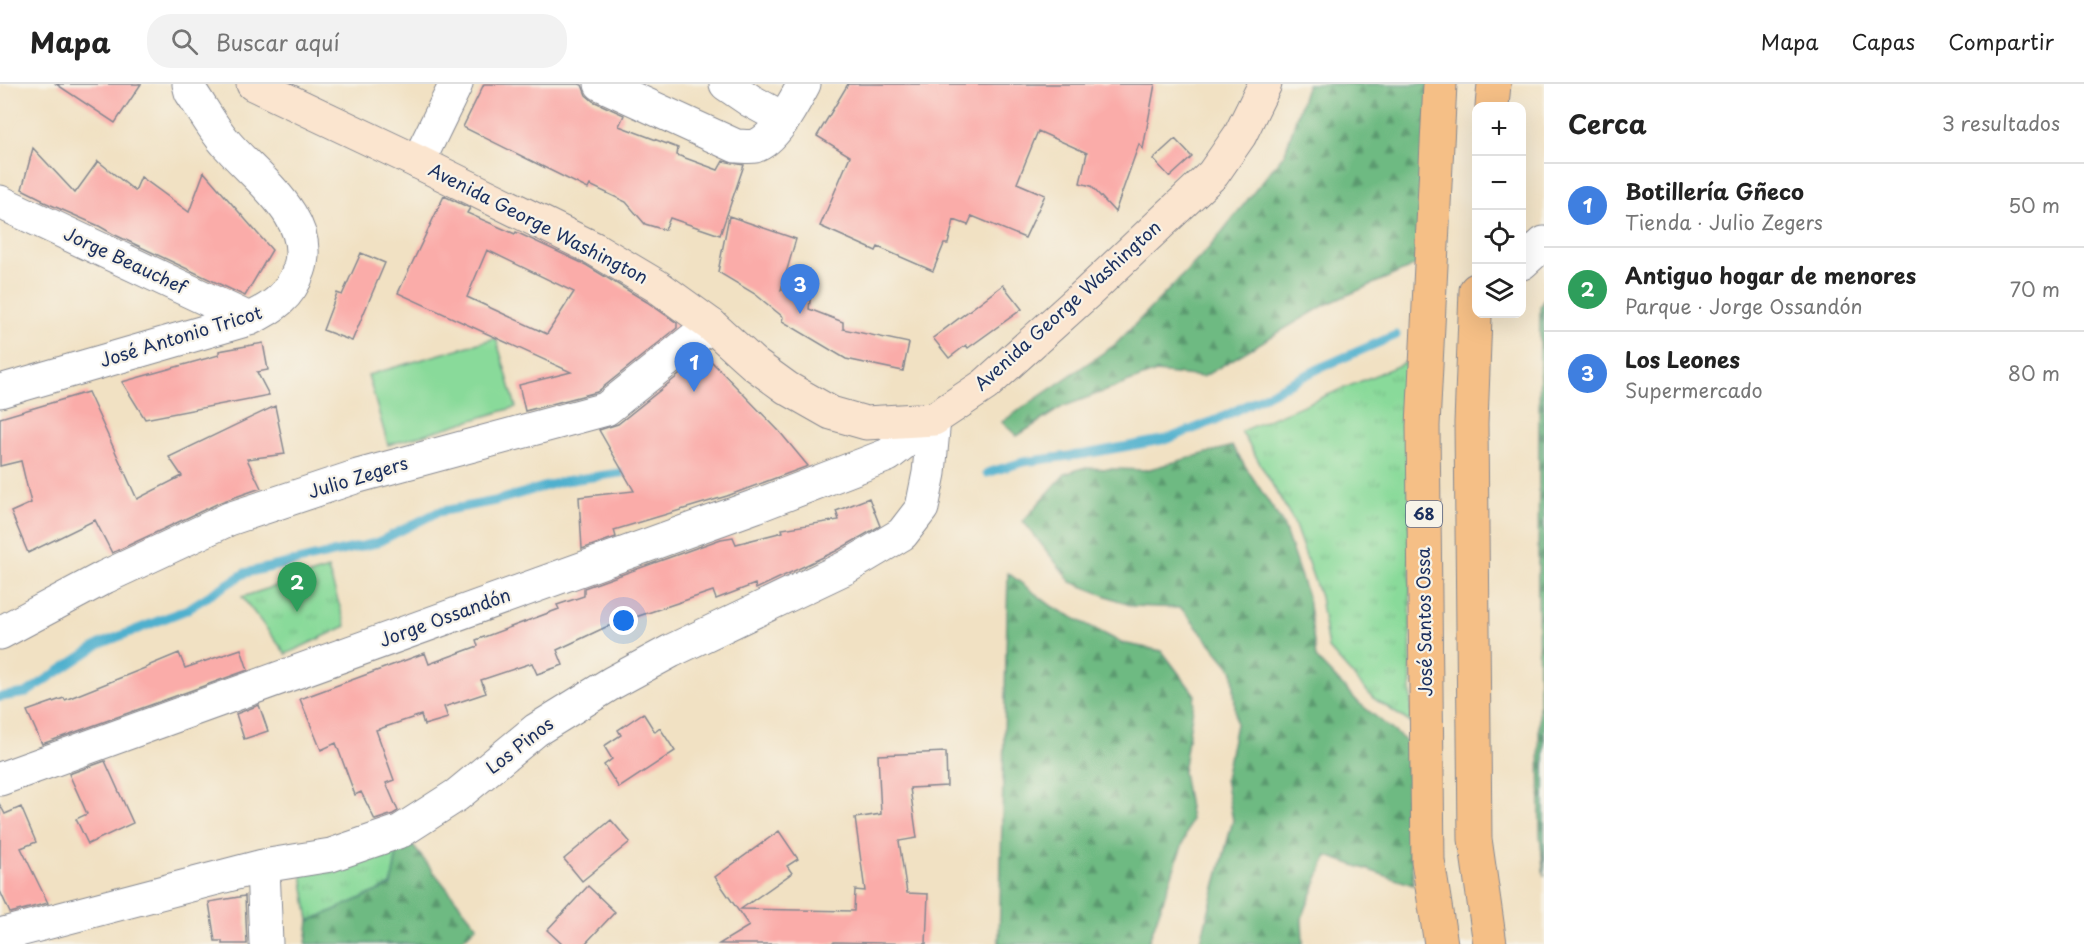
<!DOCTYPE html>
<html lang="es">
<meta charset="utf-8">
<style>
:root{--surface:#fff;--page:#f2f2f2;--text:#222;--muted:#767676;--line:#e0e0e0;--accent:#c8321e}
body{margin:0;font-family:"Playpen Sans",sans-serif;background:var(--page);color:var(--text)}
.controls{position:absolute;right:18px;top:18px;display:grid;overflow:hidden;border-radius:12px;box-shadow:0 6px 24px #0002}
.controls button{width:54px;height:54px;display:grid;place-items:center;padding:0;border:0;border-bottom:2px solid var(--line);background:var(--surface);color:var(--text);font:30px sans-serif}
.you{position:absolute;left:624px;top:537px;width:21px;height:21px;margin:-15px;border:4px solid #fff;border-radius:50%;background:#1a73e8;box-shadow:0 0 0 9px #1a73e833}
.badge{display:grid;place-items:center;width:39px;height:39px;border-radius:50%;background:var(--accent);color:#fff;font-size:20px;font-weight:700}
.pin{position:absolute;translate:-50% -50px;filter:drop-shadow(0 2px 3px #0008)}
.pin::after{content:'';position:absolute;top:32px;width:21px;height:18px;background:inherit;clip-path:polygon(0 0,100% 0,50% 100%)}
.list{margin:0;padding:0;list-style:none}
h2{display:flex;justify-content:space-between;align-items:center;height:78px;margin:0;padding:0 24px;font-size:26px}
h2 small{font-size:20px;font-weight:400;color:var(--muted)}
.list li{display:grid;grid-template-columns:39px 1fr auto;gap:18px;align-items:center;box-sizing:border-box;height:84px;padding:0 24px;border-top:2px solid var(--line)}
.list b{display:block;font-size:22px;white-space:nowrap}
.list p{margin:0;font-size:20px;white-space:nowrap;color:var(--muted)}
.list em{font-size:20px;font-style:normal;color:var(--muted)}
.icon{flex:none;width:33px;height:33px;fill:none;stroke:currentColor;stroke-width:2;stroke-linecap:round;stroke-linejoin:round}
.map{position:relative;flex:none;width:1544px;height:860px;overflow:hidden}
header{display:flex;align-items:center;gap:36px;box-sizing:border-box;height:84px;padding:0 30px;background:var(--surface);border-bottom:2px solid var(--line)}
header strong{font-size:28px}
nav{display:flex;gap:33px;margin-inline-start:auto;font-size:21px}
.search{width:420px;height:54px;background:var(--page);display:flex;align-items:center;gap:15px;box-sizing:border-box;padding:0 21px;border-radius:24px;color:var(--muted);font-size:22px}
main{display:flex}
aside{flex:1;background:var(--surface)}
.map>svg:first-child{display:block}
.forest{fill:url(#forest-firs);stroke:#447470;stroke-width:1.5}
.park{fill:url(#park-tufts);stroke:#52847c;stroke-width:1.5}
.pitch{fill:#89da9a;stroke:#52847c;stroke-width:1.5}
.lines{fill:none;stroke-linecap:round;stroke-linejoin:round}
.stream{stroke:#4fb0ce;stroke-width:9}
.building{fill:#faaca9;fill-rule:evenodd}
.minor-casing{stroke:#868890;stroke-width:35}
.secondary-casing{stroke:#868890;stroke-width:35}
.motorway-casing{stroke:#868890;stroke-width:35}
.minor{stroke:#fff;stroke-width:33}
.secondary{stroke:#fbe5cf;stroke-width:33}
.motorway{stroke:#f5bf86;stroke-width:33}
.labels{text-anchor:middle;stroke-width:4.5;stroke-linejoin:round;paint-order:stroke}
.shield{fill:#f7f3e8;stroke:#5d6a87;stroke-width:1.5}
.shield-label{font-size:16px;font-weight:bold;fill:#1b2f5e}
.street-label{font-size:18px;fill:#1b2f5e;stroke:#f7f3e8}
</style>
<header>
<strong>Mapa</strong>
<div class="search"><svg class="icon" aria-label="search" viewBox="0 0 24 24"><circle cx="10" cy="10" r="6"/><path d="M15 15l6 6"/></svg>Buscar aquí</div>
<nav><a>Mapa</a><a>Capas</a><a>Compartir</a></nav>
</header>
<main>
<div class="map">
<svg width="1544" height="860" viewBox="0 0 1544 860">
<defs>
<pattern id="forest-firs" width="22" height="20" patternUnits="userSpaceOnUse" patternTransform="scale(1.5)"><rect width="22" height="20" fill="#6eba82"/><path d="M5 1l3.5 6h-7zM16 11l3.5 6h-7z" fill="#5a986e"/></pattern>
<pattern id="park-tufts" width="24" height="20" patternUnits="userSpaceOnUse" patternTransform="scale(1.5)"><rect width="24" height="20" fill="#89da9a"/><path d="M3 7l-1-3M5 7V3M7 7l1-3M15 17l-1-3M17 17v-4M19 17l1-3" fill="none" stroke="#76bb87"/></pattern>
</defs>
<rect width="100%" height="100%" fill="#f7f3e8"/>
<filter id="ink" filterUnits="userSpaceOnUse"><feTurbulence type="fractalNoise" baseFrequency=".0167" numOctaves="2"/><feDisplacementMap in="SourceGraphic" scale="12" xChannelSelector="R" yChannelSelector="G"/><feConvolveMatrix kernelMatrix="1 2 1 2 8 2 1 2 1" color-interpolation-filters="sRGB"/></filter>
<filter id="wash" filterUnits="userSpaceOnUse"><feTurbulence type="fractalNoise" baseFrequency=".008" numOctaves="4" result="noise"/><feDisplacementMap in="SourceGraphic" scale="24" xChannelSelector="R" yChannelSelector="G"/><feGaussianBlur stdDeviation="1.35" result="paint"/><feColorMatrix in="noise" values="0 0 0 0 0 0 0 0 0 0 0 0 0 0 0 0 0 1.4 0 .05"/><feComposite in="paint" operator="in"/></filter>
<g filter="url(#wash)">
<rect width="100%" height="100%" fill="#f1e1c3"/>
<!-- forest -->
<path class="forest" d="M 1307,0 L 1431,0 L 1416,181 L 1325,221 L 1203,293 L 1156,288 L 1062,323 L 1017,352 L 1002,338 L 1116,260 L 1209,164 L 1285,69 Z
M 1544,214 L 1544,792 L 1540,750 L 1538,508 L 1540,223 Z
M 1232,362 L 1283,440 L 1308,514 L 1316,574 L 1359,619 L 1407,658 L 1413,801 L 1327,772 L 1302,834 L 1303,860 L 1200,860 L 1233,736 L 1225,695 L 1236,640 L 1233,587 L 1181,524 L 1132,522 L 1071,498 L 1023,437 L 1065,390 L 1082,384 L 1146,386 Z
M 1008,489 L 1053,523 L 1122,559 L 1162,567 L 1195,611 L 1183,688 L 1191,736 L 1148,860 L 999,860 Z
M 401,747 L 477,842 L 458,860 L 306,860 L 309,837 L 391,801 Z"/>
<!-- park -->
<path class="park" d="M 1409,277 L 1411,639 L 1373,614 L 1328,564 L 1320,513 L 1293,436 L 1241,347 Z
M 328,485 L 346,542 L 286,570 L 242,513 Z
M 401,747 L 391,801 L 309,837 L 300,776 Z"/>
<!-- pitch -->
<path class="pitch" d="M 496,254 L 516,323 L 388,361 L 368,291 Z"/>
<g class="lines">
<!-- stream -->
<path class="stream" d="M 987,389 L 1023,378 L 1085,370 L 1167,355 L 1219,335 L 1322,283 L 1396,251
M 0,613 L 26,609 L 100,560 L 186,526 L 245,489 L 376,459 L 438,428 L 495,417 L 564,397 L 634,387"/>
</g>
<g id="blocks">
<!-- building -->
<path class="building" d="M 56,0 L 141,0 L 115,39 Z
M 484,0 L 579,0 L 582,1 L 586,11 L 593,17 L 624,31 L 619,42 L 678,64 L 677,71 L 718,86 L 723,77 L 744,81 L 720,151 L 670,134 L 665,146 L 645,140 L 626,118 L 590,101 L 588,105 L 463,43 Z
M 848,0 L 1155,0 L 1143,65 L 1139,60 L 1115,128 L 1091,102 L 1080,99 L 1087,69 L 1038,47 L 1017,99 L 1045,111 L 1025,154 L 972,132 L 968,141 L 954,136 L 948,160 L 944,160 L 933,187 L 878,163 L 876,167 L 820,142 L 850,72 L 817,52 Z
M 1175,55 L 1192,73 L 1170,93 L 1153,75 Z
M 33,64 L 75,109 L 98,77 L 135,107 L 141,93 L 189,128 L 204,88 L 272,166 L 245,212 L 113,150 L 99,142 L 42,117 L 42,115 L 22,105 Z
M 444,112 L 470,124 L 467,129 L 515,150 L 516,148 L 586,181 L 647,218 L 677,239 L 677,244 L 597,308 L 525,327 L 519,301 L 571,288 L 398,209 ZM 487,166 L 574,208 L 547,250 L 467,213 Z
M 729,132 L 796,155 L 781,206 L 811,208 L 809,225 L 843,238 L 843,245 L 909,259 L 903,287 L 846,275 L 782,237 L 783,233 L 755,210 L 718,188 Z
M 361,169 L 385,179 L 352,257 L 323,246 L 337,209 L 342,211 Z
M 1003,201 L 1022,225 L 968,264 L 966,261 L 949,274 L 933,254 Z
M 263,259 L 268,286 L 257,288 L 269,311 L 145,335 L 122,298 L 219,271 L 219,267 Z
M 699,275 L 711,277 L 779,347 L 808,382 L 727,412 L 614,446 L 616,453 L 582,465 L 579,413 L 634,407 L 599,346 L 618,340 Z
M 88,308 L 137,415 L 182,392 L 169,373 L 275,322 L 285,370 L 247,375 L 261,404 L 221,418 L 112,469 L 95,436 L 28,469 L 11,428 L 31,419 L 21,377 L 0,382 L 0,334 Z
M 869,414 L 880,442 L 836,467 L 756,505 L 755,500 L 716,515 L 713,507 L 606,543 L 557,566 L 563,581 L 537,590 L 532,579 L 481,596 L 486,609 L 444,623 L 448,634 L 424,641 L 421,631 L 376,646 L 394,696 L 386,699 L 398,727 L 393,730 L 375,736 L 361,708 L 355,711 L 336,659 L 321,666 L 300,615 L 425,569 L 429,580 L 478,562 L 476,556 L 559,525 L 557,521 L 584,512 L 584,504 L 721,455 L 733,453 L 736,460 L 783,448 L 782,445 L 839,436 L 836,427 Z
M 241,565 L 248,586 L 42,660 L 27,627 L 64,614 L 65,616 L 150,582 L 150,581 L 179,569 L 185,584 Z
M 259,621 L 268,647 L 244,655 L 236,630 Z
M 643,629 L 655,648 L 660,644 L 675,667 L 619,704 L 604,681 L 612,675 L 604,662 L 621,651 L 618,646 Z
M 946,668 L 947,702 L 910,704 L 917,754 L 899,757 L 907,809 L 928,810 L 926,860 L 834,858 L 834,859 L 820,860 L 719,860 L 749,842 L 715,793 L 779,747 L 798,775 L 787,782 L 792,789 L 741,825 L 854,827 L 855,806 L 865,807 L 855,734 L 881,730 L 878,671 Z
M 105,677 L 133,739 L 88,760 L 76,735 L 87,730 L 69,690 Z
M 0,721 L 5,730 L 21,723 L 36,758 L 21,764 L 48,819 L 10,829 L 0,807 Z
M 611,736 L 630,758 L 582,797 L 564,775 Z
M 588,802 L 615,828 L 585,860 L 562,860 L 547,846 Z
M 245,812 L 247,860 L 222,860 L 222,857 L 215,857 L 209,818 Z"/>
</g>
</g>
<g filter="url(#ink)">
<use href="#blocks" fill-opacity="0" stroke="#868890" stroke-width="1.5"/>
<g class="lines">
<defs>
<path id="minor" d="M 601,0 L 736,62 C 742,62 750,63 755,62 C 776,55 794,18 804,0
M 726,0 L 751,17 L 784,35
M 418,78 L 456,0
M 0,118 L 249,235
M 1522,179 L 1544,159
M 0,307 L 249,235 C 273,224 290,212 299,186 C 317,134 253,92 225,58 C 212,43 202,24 191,8 L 189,0
M 0,549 L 105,493 L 229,435 L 358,392 L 606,325 L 711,241
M 0,695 L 756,422 L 888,371 L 934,335
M 263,782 L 266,860
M 0,851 L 263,782 L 331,771 L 401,747 L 457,711 L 536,646 L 612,599 L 671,567 L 845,484 L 902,450 L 922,424 L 929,389 L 934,335"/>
<path id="secondary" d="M 253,0 L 418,78 L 595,165 L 657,202 L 711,241 L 754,280 L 787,304 L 831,329 L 866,339 L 934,335 L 985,301 L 1088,208 L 1213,90 L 1240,51 L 1265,0"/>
<path id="motorway" d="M 1440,0 L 1423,342 L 1428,777 L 1441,860
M 1492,22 L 1494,0
M 1476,206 L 1471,339 L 1475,755 L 1490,860"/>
</defs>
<!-- minor casing -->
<use href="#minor" class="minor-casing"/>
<!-- secondary casing -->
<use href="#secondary" class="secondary-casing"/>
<!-- motorway casing -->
<use href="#motorway" class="motorway-casing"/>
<!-- minor -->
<use href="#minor" class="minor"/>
<!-- secondary -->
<use href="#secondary" class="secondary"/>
<!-- motorway -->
<use href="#motorway" class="motorway"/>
</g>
</g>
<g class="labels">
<!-- shield labels -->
<rect class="shield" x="1406" y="417" width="36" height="26" rx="4.5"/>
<g class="shield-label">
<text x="1424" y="436">68</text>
</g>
<!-- street labels -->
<g class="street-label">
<text transform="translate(538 140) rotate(27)" y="6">Avenida George Washington</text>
<text transform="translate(125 177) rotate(25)" y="6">Jorge Beauchef</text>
<text transform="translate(1068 222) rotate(-42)" y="6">Avenida George Washington</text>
<text transform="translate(181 253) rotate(-17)" y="6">José Antonio Tricot</text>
<text transform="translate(358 394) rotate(-17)" y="6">Julio Zegers</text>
<text transform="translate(445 534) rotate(-20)" y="6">Jorge Ossandón</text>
<text transform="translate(1425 538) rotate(-91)" y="6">José Santos Ossa</text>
<text transform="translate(520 662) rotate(-38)" y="6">Los Pinos</text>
</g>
</g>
</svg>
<div class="controls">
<button>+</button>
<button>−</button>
<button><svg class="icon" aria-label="locate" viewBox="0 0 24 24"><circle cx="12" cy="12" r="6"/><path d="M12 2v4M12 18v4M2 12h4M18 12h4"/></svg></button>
<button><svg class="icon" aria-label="layers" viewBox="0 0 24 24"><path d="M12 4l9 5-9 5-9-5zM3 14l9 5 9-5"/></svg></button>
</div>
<div class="you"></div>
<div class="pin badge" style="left:694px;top:308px;background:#3f7fe0">1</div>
<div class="pin badge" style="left:297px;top:528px;background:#2e9e5b">2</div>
<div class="pin badge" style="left:800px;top:230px;background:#3f7fe0">3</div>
</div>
<aside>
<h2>Cerca<small>3 resultados</small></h2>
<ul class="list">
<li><span class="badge" style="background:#3f7fe0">1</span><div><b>Botillería Gñeco</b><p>Tienda · Julio Zegers</p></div><em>50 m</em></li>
<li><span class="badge" style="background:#2e9e5b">2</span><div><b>Antiguo hogar de menores</b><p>Parque · Jorge Ossandón</p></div><em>70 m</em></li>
<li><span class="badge" style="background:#3f7fe0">3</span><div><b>Los Leones</b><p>Supermercado</p></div><em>80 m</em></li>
</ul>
</aside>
</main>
